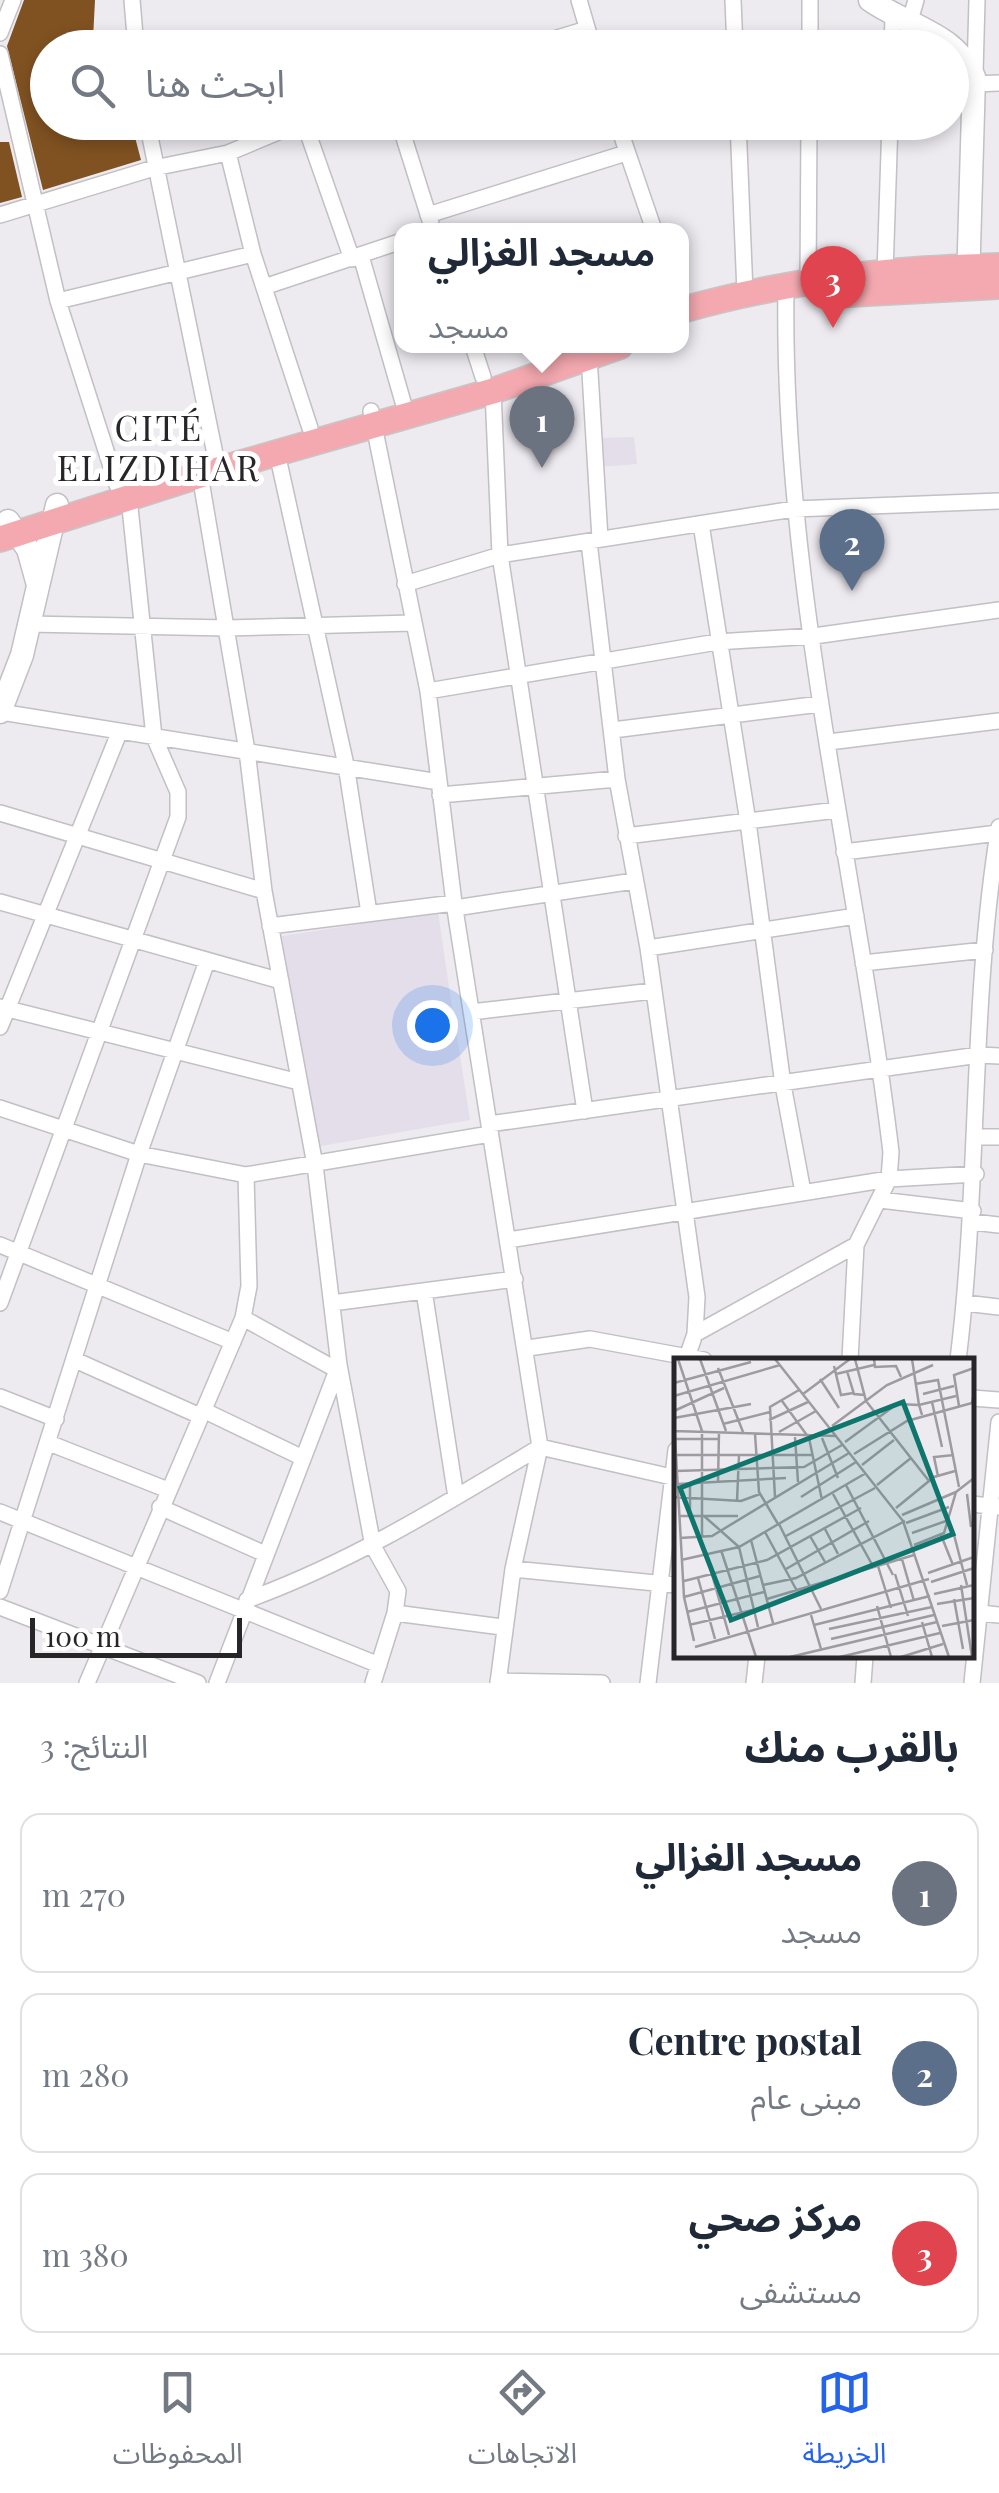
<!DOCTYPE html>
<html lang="ar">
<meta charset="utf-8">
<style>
:root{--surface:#fff;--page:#f6f6f7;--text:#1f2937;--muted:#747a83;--line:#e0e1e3;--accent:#2563eb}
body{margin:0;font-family:"Playfair Display","Noto Sans Arabic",serif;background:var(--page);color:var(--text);direction:rtl}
.scale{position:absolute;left:30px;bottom:25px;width:212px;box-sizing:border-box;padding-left:10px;border:5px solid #262527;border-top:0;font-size:28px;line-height:35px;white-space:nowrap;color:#262527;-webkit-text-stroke:8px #fff;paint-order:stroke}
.you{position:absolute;left:432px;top:1025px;width:35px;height:35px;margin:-25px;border:8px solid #fff;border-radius:50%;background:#1a73e8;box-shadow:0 0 0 15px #1a73e833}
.badge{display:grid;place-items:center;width:65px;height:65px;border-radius:50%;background:var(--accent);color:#fff;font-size:32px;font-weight:700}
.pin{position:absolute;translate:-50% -82px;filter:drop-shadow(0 2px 5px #0008)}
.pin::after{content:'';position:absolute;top:52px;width:35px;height:30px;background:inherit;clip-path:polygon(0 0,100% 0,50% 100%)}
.popup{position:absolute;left:394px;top:223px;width:295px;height:130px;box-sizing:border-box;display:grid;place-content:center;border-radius:20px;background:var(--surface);filter:drop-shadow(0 2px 8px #0005);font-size:32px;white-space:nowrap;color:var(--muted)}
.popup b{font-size:38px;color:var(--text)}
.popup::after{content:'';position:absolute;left:50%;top:100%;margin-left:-20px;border:20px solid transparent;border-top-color:var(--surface)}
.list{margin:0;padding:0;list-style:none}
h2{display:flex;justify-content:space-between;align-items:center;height:130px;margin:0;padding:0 40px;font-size:42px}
h2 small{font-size:32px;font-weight:400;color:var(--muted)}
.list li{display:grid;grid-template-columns:65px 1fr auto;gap:30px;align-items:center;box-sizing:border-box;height:160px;margin:0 20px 20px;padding:0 20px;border:2px solid var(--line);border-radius:20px}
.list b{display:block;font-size:38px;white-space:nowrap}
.list p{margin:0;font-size:32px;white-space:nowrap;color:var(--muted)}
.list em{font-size:32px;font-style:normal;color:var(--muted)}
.icon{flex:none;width:55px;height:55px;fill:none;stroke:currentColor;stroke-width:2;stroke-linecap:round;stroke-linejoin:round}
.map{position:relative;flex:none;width:999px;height:1683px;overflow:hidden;direction:ltr}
.search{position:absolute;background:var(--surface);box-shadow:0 5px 15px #0003;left:30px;right:30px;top:30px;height:110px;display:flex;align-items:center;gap:25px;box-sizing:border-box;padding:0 35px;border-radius:55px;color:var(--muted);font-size:38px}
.sheet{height:670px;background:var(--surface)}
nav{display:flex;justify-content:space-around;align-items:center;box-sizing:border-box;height:140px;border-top:2px solid var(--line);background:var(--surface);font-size:28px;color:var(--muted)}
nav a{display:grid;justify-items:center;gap:5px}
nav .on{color:var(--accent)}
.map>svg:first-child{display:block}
.built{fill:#e4deeb}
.building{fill:#805221}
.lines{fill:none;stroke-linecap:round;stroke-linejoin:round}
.street-casing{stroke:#c2bfc5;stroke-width:18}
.secondary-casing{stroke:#c2bfc5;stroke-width:25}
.primary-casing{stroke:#c7c6c7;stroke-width:28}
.street{stroke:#fff;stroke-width:15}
.secondary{stroke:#fff;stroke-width:22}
.primary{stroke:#f4a9b0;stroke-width:25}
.labels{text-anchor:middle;stroke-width:10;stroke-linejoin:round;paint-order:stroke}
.neighbourhood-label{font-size:35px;letter-spacing:2.5px;fill:#262527;stroke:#fff}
.inset-road{fill:none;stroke:#9d9ba0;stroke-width:2.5}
.view{fill:#0f766e;fill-opacity:0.15;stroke:#0f766e;stroke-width:5}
.inset-edge{fill:none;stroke:#262527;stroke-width:5}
</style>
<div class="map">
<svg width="999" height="1683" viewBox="0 0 999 1683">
<rect width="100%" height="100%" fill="#edeaf0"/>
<!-- built -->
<path class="built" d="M 634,437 L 637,464 L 598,467 L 597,438 Z
M 438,912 L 454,1021 L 450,1026 L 457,1036 L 470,1120 L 315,1147 L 282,936 Z"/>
<!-- building -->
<path class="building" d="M 24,0 L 95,0 L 93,39 L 118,34 L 120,48 L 48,48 L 48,122 L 131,122 L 141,160 L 43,190 L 7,46 Z
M 0,142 L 9,142 L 22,197 L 0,203 Z"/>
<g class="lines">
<defs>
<path id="street" d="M 132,0 L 136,48
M 579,0 L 593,48
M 733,0 L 735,48
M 909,24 L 916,0
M 0,33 L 13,0
M 524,48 L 587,29
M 810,48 L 810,0
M 892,48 L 893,16
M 0,54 L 58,301 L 117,485
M 975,73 L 977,0
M 975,84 L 999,83
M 147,122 L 215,454
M 304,122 L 352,259
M 399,122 L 433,230
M 617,122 L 654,230
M 738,122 L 745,293
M 228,153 L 253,254 L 310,428
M 0,215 L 154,168 L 228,153 L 302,122
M 428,215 L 626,153
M 361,256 L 403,402
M 885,273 L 890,122
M 808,284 L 809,122
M 264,287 L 402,241
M 786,287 C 781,579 856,864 891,1152 L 889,1179 L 856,1245 L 850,1360
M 58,301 L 253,254
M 473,346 L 483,377
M 589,356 L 600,539
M 493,391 L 500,555 L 585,1111
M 371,411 L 428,691 L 454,903 L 540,1447 L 513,1569 L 498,1683
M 277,453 L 346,765 L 369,913
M 200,475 L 247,751 L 264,891 L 315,1165 L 339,1365 L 373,1546 L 398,1591 L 395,1613 L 373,1683
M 701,524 L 748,822 L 783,1085 L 803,1192
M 589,542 L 617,779 L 648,948 L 697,1297 L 695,1334 L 686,1360
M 405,584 L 500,555 L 794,509 L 999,501
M 29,624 L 227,628 L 412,623
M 428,691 L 717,642 L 814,636 L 999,610
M 0,712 L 439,782
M 613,730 L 820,704
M 829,742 L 999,721
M 440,795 L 617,779
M 0,813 L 264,891
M 626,836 L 837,810
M 844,852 L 998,833
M 0,902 L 281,981
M 455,908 L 634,881
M 270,926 L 454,903
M 648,948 L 856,916
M 863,963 L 985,950
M 0,1007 L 299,1082
M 471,1012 L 653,991
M 0,1027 L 119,733
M 0,1108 L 139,1154 L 246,1175 L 490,1134
M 489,1124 L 979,1055 L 999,1056
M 977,1137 L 999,1137
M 880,1200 L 973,1211
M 973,1222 L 999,1225
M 508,1240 L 889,1179 L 976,1174
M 0,1245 L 233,1342
M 424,1291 L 456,1497
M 0,1303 L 178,817 L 178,792 L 154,737 L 129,498
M 332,1303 L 515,1279
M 965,1303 L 999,1307
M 243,1318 L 337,1370
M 695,1334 L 856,1245
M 528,1348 L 590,1339 L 704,1360
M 75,1360 L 200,1416
M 958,1360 C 980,1183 970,1003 999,827
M 0,1397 L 56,1419
M 972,1398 L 999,1400
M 203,1410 L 303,1458
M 49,1443 L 168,1490
M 972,1504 L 999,1507
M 160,1507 L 265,1554
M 0,1512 L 379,1665
M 513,1569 L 676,1585
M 0,1591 L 139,1154 L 207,961
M 247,1600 C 352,1562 445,1504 540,1447 L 676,1478
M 0,1607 L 198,1683
M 972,1612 L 999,1615
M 395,1613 L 502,1627
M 498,1681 L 602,1683
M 87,1683 L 243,1318 L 249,1286 L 246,1175
M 217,1683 L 339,1365
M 648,1683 L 676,1450
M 754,1683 L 757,1656
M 863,1683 L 865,1656
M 972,1683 L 999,1422"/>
<path id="secondary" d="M 870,0 C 907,26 956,33 974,77 L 968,283
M 8,521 L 28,549 L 38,585
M 0,712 L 22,655 L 57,505"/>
<path id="primary" d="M 849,294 L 999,286
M 682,310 C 784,281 893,268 999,266
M 0,539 L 200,475 L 493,391 L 620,346"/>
</defs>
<!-- street casing -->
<use href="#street" class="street-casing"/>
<!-- secondary casing -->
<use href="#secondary" class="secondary-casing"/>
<!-- primary casing -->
<use href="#primary" class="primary-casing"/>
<!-- street -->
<use href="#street" class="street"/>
<!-- secondary -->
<use href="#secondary" class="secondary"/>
<!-- primary -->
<use href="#primary" class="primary"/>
</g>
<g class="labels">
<!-- neighbourhood labels -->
<g class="neighbourhood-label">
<text x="159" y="441">CITÉ<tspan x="159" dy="40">ELIZDIHAR</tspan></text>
</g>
</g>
<!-- overview -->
<g transform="translate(674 1358)">
<rect width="300" height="300" fill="#edeaf0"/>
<path class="inset-road" d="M 4,1 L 28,73 L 28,179M 26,1 L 52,73M 101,1 L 229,163 L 275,299M 181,1 L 192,43 L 255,123M 200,1 L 201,9 L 222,8 L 227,19M 238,1 L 245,47 L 282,38M 160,8 L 167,37 L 179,35M 44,10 L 69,74M 173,13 L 180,36 L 191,37M 162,16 L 200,7M 146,21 L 165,50M 0,25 L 77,4M 241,26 L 264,22 L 285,129M 129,36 L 176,1M 249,36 L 280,28M 0,38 L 106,7M 108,43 L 135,80 L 148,142M 258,44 L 268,89M 285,48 L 280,17 L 300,10M 0,53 L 50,30M 0,60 L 77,46M 0,61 L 10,239 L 20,283M 95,62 L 134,44M 49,66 L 96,54M 158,68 L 213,27 L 259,7M 0,73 L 163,78M 105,74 L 142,53M 81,76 L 85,134 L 104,166M 121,79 L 124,124M 148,80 L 164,120M 2,81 L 46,81M 171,84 L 223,46 L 245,47 L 248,57M 180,96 L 233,63 L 298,45 L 300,35M 1,97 L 138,97M 188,107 L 220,82M 2,113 L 130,109 L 168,87M 264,118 L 260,99 L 280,97M 44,124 L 45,74M 16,125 L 16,158M 4,126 L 112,120M 172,127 L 219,217M 203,127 L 237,100M 159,136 L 200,210M 293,136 L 297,169M 0,139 L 67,143 L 86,136M 101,139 L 96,49 L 125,32M 127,139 L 182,104M 63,143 L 65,97M 222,150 L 260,119 L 281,113M 228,157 L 282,134M 5,158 L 64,158M 30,158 L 65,189 L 84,269M 232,165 L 275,149M 105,166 L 147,251M 150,169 L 164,196M 279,173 L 293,227M 91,174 L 123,233M 238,175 L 272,163M 267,177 L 279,207M 112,178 L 201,130M 136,178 L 151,204M 6,180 L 38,178 L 175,95M 77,182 L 99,265M 240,187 L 270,175 L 282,134 L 300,120M 47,192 L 82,299M 32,195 L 55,277M 228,201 L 240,243M 7,202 L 65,189 L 192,115M 204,208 L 217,250M 112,211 L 195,163M 254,215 L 300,199M 221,216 L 234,258M 24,220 L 41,281M 10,223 L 93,202 L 187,150M 257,224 L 300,210M 89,227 L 122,220 L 231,163M 287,227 L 298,299M 260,236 L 300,227M 10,239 L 86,218M 93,241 L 240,197M 280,241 L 289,291M 263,246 L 300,240M 203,248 L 217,299M 13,254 L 90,234M 137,257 L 147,291M 248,264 L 258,299M 15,267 L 95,248M 140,267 L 256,238M 268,268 L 300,262M 155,271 L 258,249M 157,281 L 260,257M 21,289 L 255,221M 116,299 L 263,264M 166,299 L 266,275M 227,299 L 269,286"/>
<path class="view" d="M 229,44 L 279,176 L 57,262 L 6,130 Z"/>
<rect width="300" height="300" class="inset-edge"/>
</g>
</svg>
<div class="scale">100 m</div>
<div class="you"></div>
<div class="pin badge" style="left:542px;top:468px;background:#6b7280">1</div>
<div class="popup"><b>مسجد الغزالي</b>مسجد</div>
<div class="pin badge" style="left:852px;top:591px;background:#5c6f8a">2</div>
<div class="pin badge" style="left:833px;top:328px;background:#e0444e">3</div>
<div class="search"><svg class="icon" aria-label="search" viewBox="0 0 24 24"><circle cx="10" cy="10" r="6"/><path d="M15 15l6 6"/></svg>ابحث هنا</div>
</div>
<section class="sheet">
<h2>بالقرب منك<small>النتائج: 3</small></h2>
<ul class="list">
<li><span class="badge" style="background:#6b7280">1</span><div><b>مسجد الغزالي</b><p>مسجد</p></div><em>270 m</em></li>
<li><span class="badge" style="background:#5c6f8a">2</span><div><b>Centre postal</b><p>مبنى عام</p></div><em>280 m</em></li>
<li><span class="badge" style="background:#e0444e">3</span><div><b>مركز صحي</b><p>مستشفى</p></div><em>380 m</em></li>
</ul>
</section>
<nav>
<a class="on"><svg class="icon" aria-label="map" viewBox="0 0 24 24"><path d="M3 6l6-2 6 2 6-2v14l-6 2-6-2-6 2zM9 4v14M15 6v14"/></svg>الخريطة</a>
<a><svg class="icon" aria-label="directions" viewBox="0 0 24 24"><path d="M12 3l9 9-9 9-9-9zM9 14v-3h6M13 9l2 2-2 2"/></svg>الاتجاهات</a>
<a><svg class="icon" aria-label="saved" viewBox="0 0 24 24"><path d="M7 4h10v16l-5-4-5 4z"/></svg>المحفوظات</a>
</nav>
